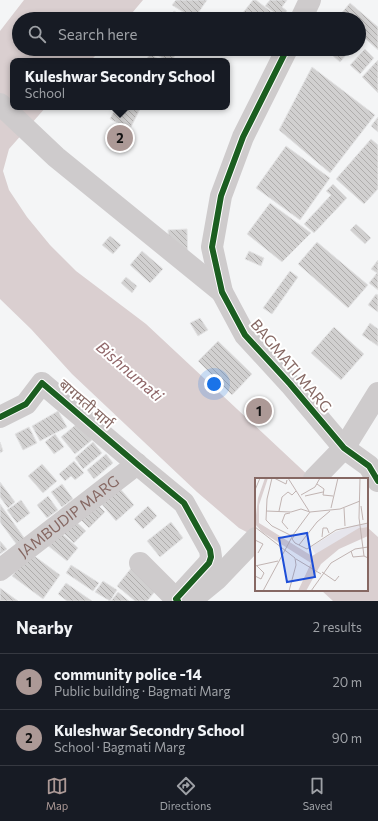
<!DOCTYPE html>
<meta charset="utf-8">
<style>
:root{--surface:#171b24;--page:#242831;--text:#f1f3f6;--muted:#9ea1a6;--line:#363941;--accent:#ac9996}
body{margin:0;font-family:Commissioner,"Noto Sans Devanagari",sans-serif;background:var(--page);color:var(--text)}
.you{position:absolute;left:214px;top:384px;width:14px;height:14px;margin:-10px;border:3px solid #fff;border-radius:50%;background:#1a73e8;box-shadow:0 0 0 6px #1a73e833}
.badge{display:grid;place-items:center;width:26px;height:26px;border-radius:50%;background:var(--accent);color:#111;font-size:13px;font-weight:700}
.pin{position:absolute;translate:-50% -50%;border:2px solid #fff;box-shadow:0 1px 4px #0006}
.popup{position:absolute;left:10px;top:58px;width:220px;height:52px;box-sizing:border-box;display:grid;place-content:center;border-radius:8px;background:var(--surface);filter:drop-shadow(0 1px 3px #0005);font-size:13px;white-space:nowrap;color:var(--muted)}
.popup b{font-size:15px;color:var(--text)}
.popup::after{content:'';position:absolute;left:50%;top:100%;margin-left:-8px;border:8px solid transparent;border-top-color:var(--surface)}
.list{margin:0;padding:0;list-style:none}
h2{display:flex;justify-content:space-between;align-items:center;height:52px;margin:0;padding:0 16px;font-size:17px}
h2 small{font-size:13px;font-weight:400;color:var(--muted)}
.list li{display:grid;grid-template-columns:26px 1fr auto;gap:12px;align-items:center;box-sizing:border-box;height:56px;padding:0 16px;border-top:1px solid var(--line)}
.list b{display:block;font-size:15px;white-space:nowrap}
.list p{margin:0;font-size:13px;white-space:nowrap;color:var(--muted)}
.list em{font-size:13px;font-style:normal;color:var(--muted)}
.icon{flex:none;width:22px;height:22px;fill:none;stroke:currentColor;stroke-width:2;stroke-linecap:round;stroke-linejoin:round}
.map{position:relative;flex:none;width:378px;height:601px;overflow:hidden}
.search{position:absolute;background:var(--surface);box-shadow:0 2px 6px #0003;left:12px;right:12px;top:12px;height:44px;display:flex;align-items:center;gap:10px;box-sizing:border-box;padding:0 14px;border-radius:22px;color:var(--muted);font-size:15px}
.sheet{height:164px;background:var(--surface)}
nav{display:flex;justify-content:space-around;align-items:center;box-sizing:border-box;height:56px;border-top:1px solid var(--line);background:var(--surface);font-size:11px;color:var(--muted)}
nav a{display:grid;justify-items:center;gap:2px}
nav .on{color:var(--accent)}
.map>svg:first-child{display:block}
.water{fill:#dacfd0}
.building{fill:url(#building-back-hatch);stroke:#e4e4e5}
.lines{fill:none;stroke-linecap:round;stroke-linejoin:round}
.minor{stroke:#cecbcc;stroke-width:22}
.cycleway-casing{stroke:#fff;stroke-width:8}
.cycleway{stroke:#1b5e20;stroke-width:6}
.labels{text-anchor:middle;stroke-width:4;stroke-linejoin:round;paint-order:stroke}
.street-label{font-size:15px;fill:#866863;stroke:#fff}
.water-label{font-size:16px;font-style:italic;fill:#91686a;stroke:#fff}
.inset-road{fill:none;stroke:#c1b4b2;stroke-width:1}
.view{fill:#1d4ed8;fill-opacity:0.15;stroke:#1d4ed8;stroke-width:2}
.inset-edge{fill:none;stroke:#866863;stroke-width:2}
</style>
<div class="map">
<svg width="378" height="601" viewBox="0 0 378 601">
<defs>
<pattern id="building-back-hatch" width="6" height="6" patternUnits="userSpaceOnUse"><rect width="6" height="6" fill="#d1d0d0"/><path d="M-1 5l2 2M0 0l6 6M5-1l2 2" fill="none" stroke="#afadac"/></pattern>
</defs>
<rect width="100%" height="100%" fill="#f4f5f6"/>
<!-- water -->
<path class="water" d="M 24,0 L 143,0 L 127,19 L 19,19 L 19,49 L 102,49 L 90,61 L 13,61 L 13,107 L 46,107 L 9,149 L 3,171 L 9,190 L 27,217 L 50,245 L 76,271 L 146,324 L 312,479 L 256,479 L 256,537 L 239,528 L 197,492 L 72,374 L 31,329 L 0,299 L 0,31 Z
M 367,527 L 378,537 L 378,601 L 333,601 L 321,590 L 367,590 Z"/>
<!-- building -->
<path class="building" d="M 176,0 L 207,0 L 194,19 L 172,5 Z
M 253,0 L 256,0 L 274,14 L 270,19 L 238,19 Z
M 270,0 L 287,0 L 282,7 L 287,11 L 281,18 L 265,6 Z
M 350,3 L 378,27 L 378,50 L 359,33 L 359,19 L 342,19 L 339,16 Z
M 174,11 L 187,19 L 170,19 Z
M 334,13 L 341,19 L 330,19 Z
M 153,49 L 178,49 L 172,61 L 168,61 L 152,52 Z
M 325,49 L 351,49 L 340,62 Z
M 365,49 L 374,58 L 360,74 L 350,65 Z
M 150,54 L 161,61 L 145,61 Z
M 378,60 L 378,93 L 362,77 Z
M 312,67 L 375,115 L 330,173 L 279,130 Z
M 116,107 L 141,107 L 130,129 L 110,119 Z
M 378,117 L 378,132 L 371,126 Z
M 371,139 L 378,145 L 378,189 L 364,204 L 336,179 Z
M 286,146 L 330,178 L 300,220 L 256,188 Z
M 333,184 L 347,198 L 314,233 L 304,224 L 331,195 L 326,191 Z
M 270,203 L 311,233 L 282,262 L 247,234 Z
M 356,224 L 371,238 L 365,244 L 350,230 Z
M 187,229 L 188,261 L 169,245 L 168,230 Z
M 110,236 L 121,245 L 113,254 L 102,245 Z
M 317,242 L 368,285 L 348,308 L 298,264 Z
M 142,251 L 163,269 L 150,283 L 130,265 Z
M 249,251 L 264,258 L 261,266 L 245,259 Z
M 378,260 L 378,290 L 369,283 L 377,273 L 371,269 Z
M 290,271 L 298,277 L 272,314 L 263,308 Z
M 126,277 L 137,286 L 132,293 L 121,283 Z
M 376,294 L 378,295 L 378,312 L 368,305 Z
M 200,318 L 208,330 L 198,336 L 190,323 Z
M 370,323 L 378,329 L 378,346 L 362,335 Z
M 334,327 L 364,354 L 341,380 L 311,353 Z
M 218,341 L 252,374 L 232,395 L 198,361 Z
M 58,411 L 67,427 L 40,441 L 32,426 Z
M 78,423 L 92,440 L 75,454 L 61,437 Z
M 29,427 L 37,443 L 23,450 L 15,434 Z
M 55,434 L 64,447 L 54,454 L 45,442 Z
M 0,442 L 3,451 L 0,453 Z
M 93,442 L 102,453 L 83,469 L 75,458 Z
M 106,454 L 113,463 L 94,479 L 87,470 Z
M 74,461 L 84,473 L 75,480 L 71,476 L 65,481 L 59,474 Z
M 42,464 L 57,481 L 43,493 L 28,476 Z
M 0,482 L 15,502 L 8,508 L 0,497 Z
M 62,484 L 73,499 L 62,507 L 51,492 Z
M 118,486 L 134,505 L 116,521 L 99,501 Z
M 48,496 L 58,510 L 47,518 L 37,505 Z
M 21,500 L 30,513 L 17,523 L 7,510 Z
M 94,501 L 105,512 L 89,528 L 78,517 Z
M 0,504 L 25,539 L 17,545 L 0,522 Z
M 148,506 L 157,516 L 143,529 L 134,519 Z
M 71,517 L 86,531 L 74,543 L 59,529 Z
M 171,522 L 183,538 L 160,557 L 147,541 Z
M 59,531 L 78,548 L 67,561 L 47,545 Z
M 0,541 L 7,549 L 0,554 Z
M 29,552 L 60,575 L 43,599 L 12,576 Z
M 71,565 L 99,583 L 93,591 L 66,573 Z
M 132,567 L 158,588 L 147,601 L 135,601 L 117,586 Z
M 103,581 L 117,590 L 110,601 L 95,592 Z
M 66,583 L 92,601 L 67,601 L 58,594 Z
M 0,588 L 18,601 L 0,601 Z
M 118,592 L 129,601 L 111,601 Z"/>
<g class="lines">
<!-- minor -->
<g class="minor">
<path d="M 301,19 L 310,0"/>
<path d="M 287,49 L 243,137 L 221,196 L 212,247 L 222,292 L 245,335 L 290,384 L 344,448 L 369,466 L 378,481"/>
<path d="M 0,104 L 56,157 L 222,292"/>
<path d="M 0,417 L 26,404 L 42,383 L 137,464 L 184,503 L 210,550 L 211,557 L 209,563 L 176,599 L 178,601"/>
<path d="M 314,479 L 344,448 L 378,393"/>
<path d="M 140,563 L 176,599"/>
<path id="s1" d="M 0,570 L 137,464"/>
<path d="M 190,601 L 217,579 L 256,538"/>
</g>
<defs>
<path id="cycleway" d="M 287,49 L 243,137 L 221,196 L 212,247 L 222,292 L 245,335 L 290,384 L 344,448 L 369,466 L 378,481
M 0,417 L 26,404 L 42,383 L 137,464 L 184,503 L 210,550 L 211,557 L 209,563 L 176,599 L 178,601"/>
</defs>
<!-- cycleway casing -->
<use href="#cycleway" class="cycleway-casing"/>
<!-- cycleway -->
<use href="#cycleway" class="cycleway"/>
</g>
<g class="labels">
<!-- street labels -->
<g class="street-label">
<text transform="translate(291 366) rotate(50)" y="5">BAGMATI MARG</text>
<text transform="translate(86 404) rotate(41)" y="5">बागमती मार्ग</text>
<text dy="5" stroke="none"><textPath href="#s1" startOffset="87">JAMBUDIP MARG</textPath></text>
</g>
<!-- water labels -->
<g class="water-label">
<text transform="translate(130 371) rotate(41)" y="6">Bishnumati</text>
</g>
</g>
<!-- overview -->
<g transform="translate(255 478)">
<rect width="113" height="113" fill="#f4f5f6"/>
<path d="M 113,46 L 113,49 L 108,49 L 64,76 L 61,77 L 56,69 L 80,54 L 100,47 Z" fill="#e6e5ec"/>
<path d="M 10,0 L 13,0 L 4,27 L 4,45 L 57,78 L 104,50 L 113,49 L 113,58 L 84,71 L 66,86 L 51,113 L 43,113 L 56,85 L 7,54 L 0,46 L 3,20 Z" fill="#dacfd0"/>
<path class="inset-road" d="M 17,0 L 12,21 L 11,42 L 17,48 L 35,57 L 38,57 L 55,34 L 85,31 L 105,23M 19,0 L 31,6 L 32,2M 33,0 L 54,33M 105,0 L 104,40 L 109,78 L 113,80M 62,6 L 69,11 L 68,17 L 78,18M 0,12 L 5,0M 46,17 L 60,9 L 65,0M 50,18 L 68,14M 106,28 L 108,42M 76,30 L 83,0M 89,30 L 90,48M 11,33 L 36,34 L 46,31 L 55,34M 24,33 L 27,19 L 33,14 L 37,17 L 41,13M 0,49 L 40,80 L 41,87 L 34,113M 33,51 L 27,44 L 30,36 L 35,35M 39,58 L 37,61 L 40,65 L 52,71 L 81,52 L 113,45M 67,59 L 68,50 L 72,50 L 74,55M 0,62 L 8,66 L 3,75M 44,67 L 62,44 L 75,33M 96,73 L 98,79 L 109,78M 41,81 L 66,96M 0,88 L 23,83M 67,94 L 80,103 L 84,98M 0,98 L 6,101 L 9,95 L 2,88M 8,113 L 37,59M 56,113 L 76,85 L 100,71 L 113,69"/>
<path class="view" d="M 52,55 L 60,99 L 32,104 L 24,60 Z"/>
<rect width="113" height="113" class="inset-edge"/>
</g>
</svg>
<div class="you"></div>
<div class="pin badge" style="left:259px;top:411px">1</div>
<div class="pin badge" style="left:120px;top:138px">2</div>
<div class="popup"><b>Kuleshwar Secondry School</b>School</div>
<div class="search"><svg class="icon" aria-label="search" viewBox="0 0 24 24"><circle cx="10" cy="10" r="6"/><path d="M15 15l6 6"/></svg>Search here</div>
</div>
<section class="sheet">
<h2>Nearby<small>2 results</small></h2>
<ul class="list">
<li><span class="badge">1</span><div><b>community police -14</b><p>Public building · Bagmati Marg</p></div><em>20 m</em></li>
<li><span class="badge">2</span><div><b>Kuleshwar Secondry School</b><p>School · Bagmati Marg</p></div><em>90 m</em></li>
</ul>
</section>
<nav>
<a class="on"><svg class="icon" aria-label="map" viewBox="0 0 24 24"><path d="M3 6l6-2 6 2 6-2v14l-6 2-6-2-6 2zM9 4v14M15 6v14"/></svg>Map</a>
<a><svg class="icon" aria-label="directions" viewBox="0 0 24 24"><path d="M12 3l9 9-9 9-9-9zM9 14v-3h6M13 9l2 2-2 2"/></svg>Directions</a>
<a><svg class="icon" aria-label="saved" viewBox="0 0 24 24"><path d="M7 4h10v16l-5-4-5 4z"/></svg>Saved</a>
</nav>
